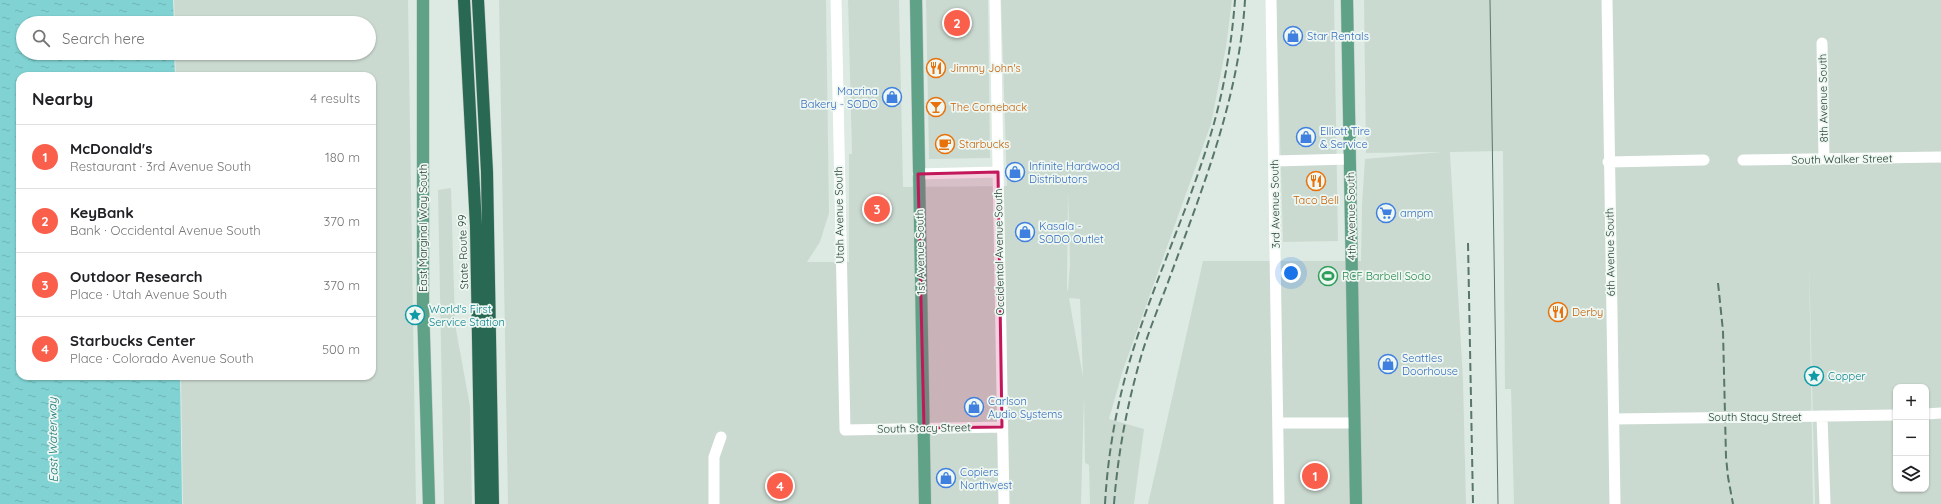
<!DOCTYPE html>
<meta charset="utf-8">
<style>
:root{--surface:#fff;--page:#f2f2f2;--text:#202124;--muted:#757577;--line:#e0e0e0;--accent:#fa5f4c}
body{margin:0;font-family:Quicksand,sans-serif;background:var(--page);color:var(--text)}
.controls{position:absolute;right:12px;bottom:12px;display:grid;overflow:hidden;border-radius:8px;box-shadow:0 1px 3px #0004}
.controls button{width:36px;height:36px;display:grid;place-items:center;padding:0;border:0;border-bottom:1px solid var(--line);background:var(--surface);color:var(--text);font:20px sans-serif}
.you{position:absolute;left:1291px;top:273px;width:14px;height:14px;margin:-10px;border:3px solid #fff;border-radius:50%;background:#1a73e8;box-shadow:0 0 0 6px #1a73e833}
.badge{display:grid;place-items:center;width:26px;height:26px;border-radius:50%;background:var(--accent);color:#fff;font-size:13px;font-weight:700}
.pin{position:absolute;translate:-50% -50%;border:2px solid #fff;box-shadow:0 1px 4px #0006}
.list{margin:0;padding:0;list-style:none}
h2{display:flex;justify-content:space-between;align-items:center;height:52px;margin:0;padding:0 16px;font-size:17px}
h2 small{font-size:13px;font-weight:400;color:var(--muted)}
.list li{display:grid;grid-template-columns:26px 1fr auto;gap:12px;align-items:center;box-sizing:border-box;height:64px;padding:0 16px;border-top:1px solid var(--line)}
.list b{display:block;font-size:15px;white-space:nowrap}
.list p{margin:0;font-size:13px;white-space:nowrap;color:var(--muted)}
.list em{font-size:13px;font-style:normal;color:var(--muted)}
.icon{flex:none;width:22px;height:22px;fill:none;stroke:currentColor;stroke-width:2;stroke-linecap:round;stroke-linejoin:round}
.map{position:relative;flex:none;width:1941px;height:504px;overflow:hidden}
.search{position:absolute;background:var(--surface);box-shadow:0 1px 3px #0004;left:16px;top:16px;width:360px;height:44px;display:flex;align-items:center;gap:10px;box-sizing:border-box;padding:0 14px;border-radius:22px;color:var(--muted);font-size:15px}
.panel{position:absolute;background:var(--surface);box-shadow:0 1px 3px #0004;left:16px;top:72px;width:360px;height:308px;border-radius:12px}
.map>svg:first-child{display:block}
.built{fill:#cbdad1;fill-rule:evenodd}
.water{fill:url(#water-ripples)}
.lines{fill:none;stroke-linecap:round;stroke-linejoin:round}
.major-casing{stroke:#bcc4c1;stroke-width:13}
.highway-casing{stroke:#bcc4c1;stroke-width:13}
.minor{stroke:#fff;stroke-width:11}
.major{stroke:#5fa288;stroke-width:12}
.highway{stroke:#296852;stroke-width:12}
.tram{stroke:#58766a;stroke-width:1}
.rail{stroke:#58766a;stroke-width:2;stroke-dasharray:8 4;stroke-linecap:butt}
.marked{fill:#c2185b;fill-opacity:0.2;stroke:#c2185b;stroke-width:3;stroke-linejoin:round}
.labels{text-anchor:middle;stroke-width:3.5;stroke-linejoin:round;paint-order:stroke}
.shop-label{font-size:11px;fill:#366cbe;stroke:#eef7f1;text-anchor:start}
.food-label{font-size:11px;fill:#c56008;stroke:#eef7f1;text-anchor:start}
.street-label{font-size:11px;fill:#1e3a2f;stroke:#eef7f1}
.leisure-label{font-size:11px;fill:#27864d;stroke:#eef7f1;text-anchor:start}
.culture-label{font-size:11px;fill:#0d838f;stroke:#eef7f1;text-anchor:start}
.water-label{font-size:12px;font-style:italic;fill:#167578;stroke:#eef7f1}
</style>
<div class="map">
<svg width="1941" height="504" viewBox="0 0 1941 504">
<defs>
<pattern id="water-ripples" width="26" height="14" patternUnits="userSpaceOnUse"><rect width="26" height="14" fill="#81d2d3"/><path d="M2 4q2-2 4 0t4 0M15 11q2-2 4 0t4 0" fill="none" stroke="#6fb5b5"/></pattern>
</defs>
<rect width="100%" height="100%" fill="#ddeae3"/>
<!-- built -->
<path class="built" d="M 174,0 L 408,0 L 416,504 L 183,504 L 181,376 L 372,376 L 372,76 L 176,76 L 175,53 L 369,53 L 369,23 L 175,23 Z
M 499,0 L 826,0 L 829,213 L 820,242 L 807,262 L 849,262 L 849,154 L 852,154 L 848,0 L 899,0 L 903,187 L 1007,186 L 1001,0 L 1232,0 L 1226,47 L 1211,124 L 1123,370 L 1109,419 L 1144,429 L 1134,504 L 1090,504 L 1089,465 L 1085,463 L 1084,396 L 1081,504 L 508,504 ZM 1068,192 L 1070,264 L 1068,291 L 1067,289 ZM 1069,298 L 1080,299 L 1083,377 Z
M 926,0 L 988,0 L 990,158 L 929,159 Z
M 1276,0 L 1334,0 L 1338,241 L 1283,242 Z
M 1364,0 L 1941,0 L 1941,504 L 1815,504 L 1809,260 L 1813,504 L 1514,504 L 1511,389 L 1505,389 L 1503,151 L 1450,152 L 1463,380 L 1466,504 L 1148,504 L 1203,261 L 1361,261 L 1362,204 L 1365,159 L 1442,152 L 1366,153 ZM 1896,387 L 1926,387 L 1926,489 L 1896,489 Z
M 451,188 L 455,324 L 470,406 L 472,504 L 444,504 L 438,190 Z"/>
<!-- water -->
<path class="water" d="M 0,0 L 173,0 L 174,23 L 23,23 L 23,53 L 174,53 L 175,76 L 20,76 L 20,376 L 180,376 L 182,504 L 0,504 Z"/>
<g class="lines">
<defs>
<path id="major" d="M 423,0 L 423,305 L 429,504
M 916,0 L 925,504
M 1347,0 L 1356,504"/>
<path id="highway" d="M 464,0 L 476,226 L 481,504
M 478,0 L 487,172 L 493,504"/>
</defs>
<!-- major casing -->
<use href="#major" class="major-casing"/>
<!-- highway casing -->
<use href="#highway" class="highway-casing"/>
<!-- minor -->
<path class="minor" d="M 836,0 L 845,430 L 1002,427
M 995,0 L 1004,504
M 1271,0 L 1279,504
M 1607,0 L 1615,504
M 1822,43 L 1824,159
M 1743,160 L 1941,157
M 1274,161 L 1350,159
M 1608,162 L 1704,160
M 918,174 L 998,172
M 1926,414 L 1941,413
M 1822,416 L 1825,504
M 1614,419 L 1896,415
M 1278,423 L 1354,423
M 714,504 L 714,457 L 721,437"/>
<!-- major -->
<use href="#major" class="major"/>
<!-- highway -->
<use href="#highway" class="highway"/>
<!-- tram -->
<path class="tram" d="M 1490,0 L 1498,504"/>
<!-- rail -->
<path class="rail" d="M 1468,243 L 1473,504
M 1718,283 L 1723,331 L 1726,457 L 1728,477 L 1733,504
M 1105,504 C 1108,450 1118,396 1135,344 C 1160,267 1195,194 1216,116 C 1226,78 1232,39 1235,0
M 1114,504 C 1118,451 1128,400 1143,350 C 1150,328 1159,306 1167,285 C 1201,192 1239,100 1245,0"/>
</g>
<!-- marked area -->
<path class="marked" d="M 998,172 L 1002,427 L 924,428 L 918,174 Z"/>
<!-- icons -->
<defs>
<symbol id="shop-ring" viewBox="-11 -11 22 22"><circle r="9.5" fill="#eef7f1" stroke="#3f7fe0" stroke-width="1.5"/><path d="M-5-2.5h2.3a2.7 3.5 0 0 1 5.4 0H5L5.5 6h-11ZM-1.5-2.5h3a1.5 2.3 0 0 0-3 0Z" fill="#3f7fe0"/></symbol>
<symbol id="restaurant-ring" viewBox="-11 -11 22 22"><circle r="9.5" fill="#eef7f1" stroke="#e8710a" stroke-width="1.5"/><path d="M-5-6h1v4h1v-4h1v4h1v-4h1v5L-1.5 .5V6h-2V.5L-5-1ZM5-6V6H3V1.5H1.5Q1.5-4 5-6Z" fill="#e8710a"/></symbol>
<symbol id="bar-ring" viewBox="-11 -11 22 22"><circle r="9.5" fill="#eef7f1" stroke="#e8710a" stroke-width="1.5"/><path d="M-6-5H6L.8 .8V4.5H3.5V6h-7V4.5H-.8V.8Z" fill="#e8710a"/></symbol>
<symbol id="cafe-ring" viewBox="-11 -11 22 22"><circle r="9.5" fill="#eef7f1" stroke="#e8710a" stroke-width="1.5"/><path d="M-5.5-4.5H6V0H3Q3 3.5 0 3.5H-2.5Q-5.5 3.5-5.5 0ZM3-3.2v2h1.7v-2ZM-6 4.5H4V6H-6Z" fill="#e8710a"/></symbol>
<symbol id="supermarket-ring" viewBox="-11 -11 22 22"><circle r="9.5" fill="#eef7f1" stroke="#3f7fe0" stroke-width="1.5"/><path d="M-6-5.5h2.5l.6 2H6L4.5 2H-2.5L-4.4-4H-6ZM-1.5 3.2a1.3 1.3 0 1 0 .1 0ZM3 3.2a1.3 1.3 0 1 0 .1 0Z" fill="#3f7fe0"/></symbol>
<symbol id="stadium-ring" viewBox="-11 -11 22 22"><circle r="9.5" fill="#eef7f1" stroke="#2e9e5b" stroke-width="1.5"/><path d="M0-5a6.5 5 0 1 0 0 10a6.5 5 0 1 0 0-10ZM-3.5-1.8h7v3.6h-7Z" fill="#2e9e5b"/></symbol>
<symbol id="sight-ring" viewBox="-11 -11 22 22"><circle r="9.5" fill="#eef7f1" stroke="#0f9aa8" stroke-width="1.5"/><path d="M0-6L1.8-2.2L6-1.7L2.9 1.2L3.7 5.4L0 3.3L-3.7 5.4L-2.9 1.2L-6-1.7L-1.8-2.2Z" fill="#0f9aa8"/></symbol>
</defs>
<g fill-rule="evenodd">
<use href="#shop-ring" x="1282" y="25" width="22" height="22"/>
<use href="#restaurant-ring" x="925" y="57" width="22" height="22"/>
<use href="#shop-ring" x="881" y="86" width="22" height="22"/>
<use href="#bar-ring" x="925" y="96" width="22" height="22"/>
<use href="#shop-ring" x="1295" y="126" width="22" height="22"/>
<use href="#cafe-ring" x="934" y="133" width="22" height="22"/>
<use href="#shop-ring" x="1004" y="161" width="22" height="22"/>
<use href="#restaurant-ring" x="1305" y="170" width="22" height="22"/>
<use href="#supermarket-ring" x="1375" y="202" width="22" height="22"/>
<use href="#shop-ring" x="1014" y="221" width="22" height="22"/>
<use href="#stadium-ring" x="1317" y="265" width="22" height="22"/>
<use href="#restaurant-ring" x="1547" y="301" width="22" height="22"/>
<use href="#sight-ring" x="404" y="304" width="22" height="22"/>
<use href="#shop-ring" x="1377" y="353" width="22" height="22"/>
<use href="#sight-ring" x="1803" y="365" width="22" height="22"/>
<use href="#shop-ring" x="963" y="396" width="22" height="22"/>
<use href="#shop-ring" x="935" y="467" width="22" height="22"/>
</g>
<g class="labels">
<!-- shop labels -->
<g class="shop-label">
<text x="1307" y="40">Star Rentals</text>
<text x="878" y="95" text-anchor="end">Macrina<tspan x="878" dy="13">Bakery - SODO</tspan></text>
<text x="1320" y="135">Elliott Tire<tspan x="1320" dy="13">&amp; Service</tspan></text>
<text x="1029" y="170">Infinite Hardwood<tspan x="1029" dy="13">Distributors</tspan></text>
<text x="1400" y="217">ampm</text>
<text x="1039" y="230">Kasala -<tspan x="1039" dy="13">SODO Outlet</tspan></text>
<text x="1402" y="362">Seattles<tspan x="1402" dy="13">Doorhouse</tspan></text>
<text x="988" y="405">Carlson<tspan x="988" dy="13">Audio Systems</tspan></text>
<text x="960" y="476">Copiers<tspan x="960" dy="13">Northwest</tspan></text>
</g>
<!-- food labels -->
<g class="food-label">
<text x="950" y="72">Jimmy John's</text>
<text x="950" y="111">The Comeback</text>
<text x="959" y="148">Starbucks</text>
<text x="1316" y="204" text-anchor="middle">Taco Bell</text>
<text x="1572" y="316">Derby</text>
</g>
<!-- street labels -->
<g class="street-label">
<text transform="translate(1823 98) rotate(-91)" y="4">8th Avenue South</text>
<text transform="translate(1842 159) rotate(-1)" y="4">South Walker Street</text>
<text transform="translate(1275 204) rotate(-91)" y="4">3rd Avenue South</text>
<text transform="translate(839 215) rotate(-91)" y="4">Utah Avenue South</text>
<text transform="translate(1351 216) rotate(-91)" y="4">4th Avenue South</text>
<text transform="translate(423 228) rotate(-90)" y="4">East Marginal Way South</text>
<text transform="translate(463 252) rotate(-92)" y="4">State Route 99</text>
<text transform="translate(920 252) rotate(-91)" y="4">1st Avenue South</text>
<text transform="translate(999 252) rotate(-91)" y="4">Occidental Avenue South</text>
<text transform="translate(1610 252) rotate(-91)" y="4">6th Avenue South</text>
<text x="1755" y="421">South Stacy Street</text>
<text transform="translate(924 428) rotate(-1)" y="4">South Stacy Street</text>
</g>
<!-- leisure labels -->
<g class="leisure-label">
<text x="1342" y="280">RCF Barbell Sodo</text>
</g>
<!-- culture labels -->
<g class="culture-label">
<text x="429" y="313">World's First<tspan x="429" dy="13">Service Station</tspan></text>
<text x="1828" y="380">Copper</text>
</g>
<!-- water labels -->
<g class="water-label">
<text transform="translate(53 440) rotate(-91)" y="4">East Waterway</text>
</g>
</g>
</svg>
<div class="controls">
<button>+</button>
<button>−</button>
<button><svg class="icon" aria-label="layers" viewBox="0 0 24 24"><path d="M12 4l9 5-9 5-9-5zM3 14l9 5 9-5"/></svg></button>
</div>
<div class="you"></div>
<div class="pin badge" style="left:1315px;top:476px">1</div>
<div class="pin badge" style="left:957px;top:23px">2</div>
<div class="pin badge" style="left:877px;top:209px">3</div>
<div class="pin badge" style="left:780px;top:486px">4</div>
<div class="search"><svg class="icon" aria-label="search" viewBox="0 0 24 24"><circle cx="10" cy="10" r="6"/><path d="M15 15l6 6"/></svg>Search here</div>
<section class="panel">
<h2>Nearby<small>4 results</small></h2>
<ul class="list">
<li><span class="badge">1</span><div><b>McDonald's</b><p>Restaurant · 3rd Avenue South</p></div><em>180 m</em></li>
<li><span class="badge">2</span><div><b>KeyBank</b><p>Bank · Occidental Avenue South</p></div><em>370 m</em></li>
<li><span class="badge">3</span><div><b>Outdoor Research</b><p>Place · Utah Avenue South</p></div><em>370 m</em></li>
<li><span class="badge">4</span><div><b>Starbucks Center</b><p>Place · Colorado Avenue South</p></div><em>500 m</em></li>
</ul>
</section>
</div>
